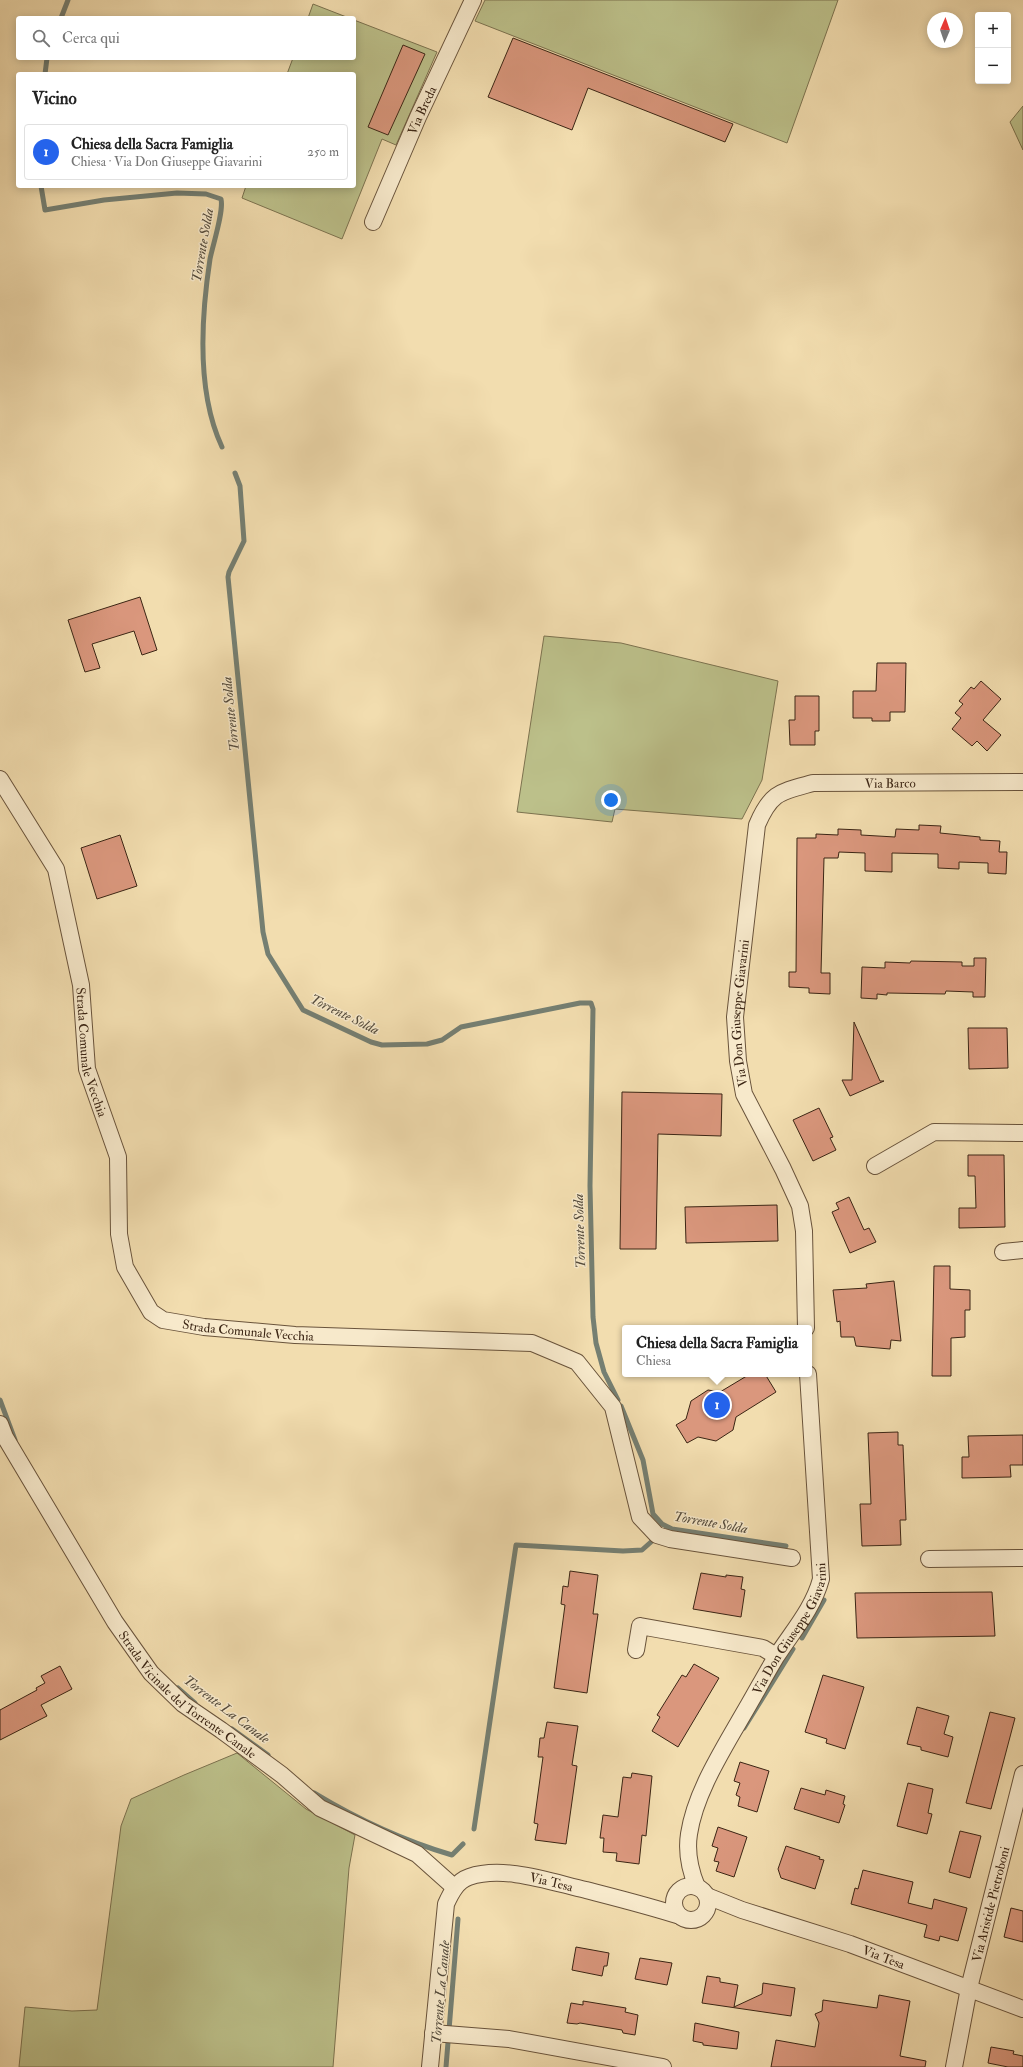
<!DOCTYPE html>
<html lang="it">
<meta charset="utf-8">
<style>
:root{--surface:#fff;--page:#f2f2f2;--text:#222;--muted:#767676;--line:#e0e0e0;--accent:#2563eb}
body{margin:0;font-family:"IM FELL Double Pica",serif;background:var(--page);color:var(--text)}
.controls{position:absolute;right:12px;top:12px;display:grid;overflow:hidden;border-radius:4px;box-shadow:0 2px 10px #0003}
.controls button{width:36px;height:36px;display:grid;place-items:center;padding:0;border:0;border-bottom:1px solid var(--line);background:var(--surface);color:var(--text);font:20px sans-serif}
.compass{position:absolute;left:927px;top:12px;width:36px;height:36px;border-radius:50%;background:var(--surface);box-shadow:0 2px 10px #0003;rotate:2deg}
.you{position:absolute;left:611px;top:800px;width:14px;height:14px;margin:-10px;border:3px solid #fff;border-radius:50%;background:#1a73e8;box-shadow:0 0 0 6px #1a73e833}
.badge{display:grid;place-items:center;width:26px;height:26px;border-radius:50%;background:var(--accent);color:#fff;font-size:13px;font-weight:700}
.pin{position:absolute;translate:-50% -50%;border:2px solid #fff;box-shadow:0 1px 4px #0006}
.popup{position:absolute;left:622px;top:1325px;width:190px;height:52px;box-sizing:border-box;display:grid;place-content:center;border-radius:4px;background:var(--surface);filter:drop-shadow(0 1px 3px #0005);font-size:13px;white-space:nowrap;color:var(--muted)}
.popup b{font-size:15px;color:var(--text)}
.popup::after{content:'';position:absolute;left:50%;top:100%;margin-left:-8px;border:8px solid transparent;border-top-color:var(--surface)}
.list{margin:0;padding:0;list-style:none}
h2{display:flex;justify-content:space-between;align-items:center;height:52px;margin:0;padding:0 16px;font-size:17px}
h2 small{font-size:13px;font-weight:400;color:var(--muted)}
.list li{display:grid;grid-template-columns:26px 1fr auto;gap:12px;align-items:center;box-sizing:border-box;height:56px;margin:0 8px 8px;padding:0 8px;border:1px solid var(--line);border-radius:4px}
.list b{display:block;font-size:15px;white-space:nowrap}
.list p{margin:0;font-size:13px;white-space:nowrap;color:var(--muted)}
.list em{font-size:13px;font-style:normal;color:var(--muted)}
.icon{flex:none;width:22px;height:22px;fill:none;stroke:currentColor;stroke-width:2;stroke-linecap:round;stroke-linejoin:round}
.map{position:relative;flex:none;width:1023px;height:2067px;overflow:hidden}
.search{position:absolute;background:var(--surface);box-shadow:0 2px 10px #0003;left:16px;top:16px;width:340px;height:44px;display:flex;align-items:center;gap:10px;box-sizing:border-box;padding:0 14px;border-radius:4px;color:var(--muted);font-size:15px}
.panel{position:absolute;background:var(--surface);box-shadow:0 2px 10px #0003;left:16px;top:72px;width:340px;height:116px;border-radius:4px}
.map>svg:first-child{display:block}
.green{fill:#bcc08a;stroke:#7c724f}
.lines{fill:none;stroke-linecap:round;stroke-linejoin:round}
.stream{stroke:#757f72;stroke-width:5}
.building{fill:#da977d;stroke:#3b2514}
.street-casing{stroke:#69533b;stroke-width:18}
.street{stroke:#f7e9cb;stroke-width:16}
.labels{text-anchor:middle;stroke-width:3;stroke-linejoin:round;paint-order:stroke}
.street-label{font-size:13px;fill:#3b2514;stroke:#f7e9cb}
.water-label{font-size:14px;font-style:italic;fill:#534a3b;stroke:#f7e9cb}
</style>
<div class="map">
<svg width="1023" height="2067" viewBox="0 0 1023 2067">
<rect width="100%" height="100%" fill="#f2ddaf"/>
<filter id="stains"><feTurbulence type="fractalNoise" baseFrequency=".005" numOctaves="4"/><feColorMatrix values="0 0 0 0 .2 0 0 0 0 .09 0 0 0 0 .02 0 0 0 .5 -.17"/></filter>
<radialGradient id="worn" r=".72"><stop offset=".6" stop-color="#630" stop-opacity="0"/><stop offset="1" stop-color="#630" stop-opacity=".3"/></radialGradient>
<!-- green -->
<path class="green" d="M 485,0 L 838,0 L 787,143 L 475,21 Z
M 313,4 L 349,18 L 308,18 Z
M 354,20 L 437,52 L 396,145 L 382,139 L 342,239 L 242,198 L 246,186 L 354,186 L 354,74 L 287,74 L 293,58 L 354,58 Z
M 1023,106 L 1023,150 L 1010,122 Z
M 544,636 L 621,643 L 778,681 L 762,780 L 742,819 L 615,809 L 612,822 L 517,812 Z
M 237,1753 L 306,1809 L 355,1835 L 349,1868 L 333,2067 L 19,2067 L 25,2007 L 72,2011 L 97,2010 L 121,1826 L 131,1799 L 184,1775 Z"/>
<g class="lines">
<!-- stream -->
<path class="stream" d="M 61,18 L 68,0
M 45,74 L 47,58
M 41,186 L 45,210 L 104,200 L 177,193 L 206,194 L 221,199 C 224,211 213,244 210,259 C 201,318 196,392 222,447
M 235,473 L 240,486 L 244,541 L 229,572 L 228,577 L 263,932 L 268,954 L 303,1010 L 371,1042 L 382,1045 L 427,1044 L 442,1040 L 461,1027 L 580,1003 L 591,1003 L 593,1009 L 590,1186 L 593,1317 L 596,1343 L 604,1372 L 618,1400
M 0,1400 L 15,1440
M 621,1406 L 643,1460 L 653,1514 L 662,1524 L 672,1529 L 786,1546
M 802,1638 L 824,1600
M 178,1688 L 195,1703
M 744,1728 L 793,1649
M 232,1729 L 268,1755
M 314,1793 C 357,1819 404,1841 452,1855 L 463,1844
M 474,1829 L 516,1545 L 623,1551 L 642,1550 L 651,1542
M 446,2067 L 458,1919"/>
</g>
<!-- building -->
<path class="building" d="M 513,38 L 733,124 L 725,142 L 588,88 L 572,130 L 488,97 Z
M 403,45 L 425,54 L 388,135 L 368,127 Z
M 140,597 L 157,650 L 142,655 L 134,631 L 92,644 L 100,668 L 85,672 L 68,620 Z
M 877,663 L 906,663 L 905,712 L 890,712 L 890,721 L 872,721 L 872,718 L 853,718 L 853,691 L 876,691 Z
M 981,681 L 1001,699 L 983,720 L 1001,735 L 987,751 L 977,741 L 972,746 L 952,729 L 961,718 L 955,713 L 963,704 L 959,701 L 971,687 L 974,689 Z
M 795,696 L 819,696 L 819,731 L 815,731 L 815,745 L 790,745 L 789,720 L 795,720 Z
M 919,825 L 941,826 L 940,833 L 980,837 L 980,840 L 1000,841 L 999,852 L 1007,852 L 1006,874 L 988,873 L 988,863 L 959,862 L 959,869 L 938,868 L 938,854 L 892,853 L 892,872 L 865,871 L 865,853 L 839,852 L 838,858 L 824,858 L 821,973 L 830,973 L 830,994 L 809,993 L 809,988 L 789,987 L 789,972 L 796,972 L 797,838 L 816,838 L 816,834 L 838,835 L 838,829 L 861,830 L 861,835 L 895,837 L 896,829 L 919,830 Z
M 120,835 L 137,886 L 97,899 L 81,848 Z
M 974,958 L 986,958 L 985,997 L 973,997 L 973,992 L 946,991 L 945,994 L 887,993 L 887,995 L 877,994 L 877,999 L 861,998 L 862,967 L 885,968 L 885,962 L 910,963 L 911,961 L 962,962 L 962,966 L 974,966 Z
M 854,1022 L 880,1081 L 884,1081 L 850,1096 L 842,1080 L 852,1080 Z
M 968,1028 L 1007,1028 L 1008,1068 L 969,1069 Z
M 622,1092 L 722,1094 L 721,1136 L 658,1134 L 656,1249 L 620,1249 Z
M 819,1108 L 833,1137 L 830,1138 L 836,1150 L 813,1161 L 793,1120 Z
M 968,1155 L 1004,1155 L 1005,1227 L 959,1228 L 959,1208 L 976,1208 L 975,1176 L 968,1176 Z
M 849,1197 L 864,1230 L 869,1228 L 876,1242 L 850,1253 L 832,1212 L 839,1209 L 836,1203 Z
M 777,1205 L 778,1241 L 686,1243 L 685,1207 Z
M 934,1266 L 950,1266 L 950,1289 L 970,1290 L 970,1310 L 965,1310 L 965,1337 L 951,1338 L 951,1376 L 932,1376 Z
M 894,1281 L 901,1341 L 891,1340 L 890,1349 L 856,1346 L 854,1337 L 841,1337 L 840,1321 L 837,1322 L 833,1290 L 867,1288 L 866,1284 Z
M 750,1374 L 765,1374 L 776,1392 L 736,1417 L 733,1430 L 716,1441 L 698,1437 L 687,1443 L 676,1425 L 686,1419 L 691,1401 L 708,1390 L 720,1392 Z
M 898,1432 L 898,1445 L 903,1445 L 906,1520 L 900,1520 L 901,1545 L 862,1546 L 860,1504 L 871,1504 L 868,1433 Z
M 1023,1435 L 1023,1465 L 1010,1465 L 1011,1477 L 962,1478 L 962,1457 L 969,1457 L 968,1436 Z
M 570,1571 L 598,1575 L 593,1614 L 598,1614 L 587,1693 L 554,1688 L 565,1605 L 561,1604 L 563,1586 L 568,1587 Z
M 701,1573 L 726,1577 L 726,1575 L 743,1577 L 741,1589 L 745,1590 L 741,1617 L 693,1609 Z
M 992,1592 L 995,1636 L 857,1638 L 855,1593 Z
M 694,1664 L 719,1678 L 678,1747 L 652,1731 L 660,1717 L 657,1715 L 682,1675 L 686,1677 Z
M 60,1666 L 72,1689 L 41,1705 L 47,1716 L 0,1740 L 0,1710 L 37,1690 L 36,1688 L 45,1683 L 41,1676 Z
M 823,1675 L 864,1687 L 845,1749 L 826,1743 L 827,1739 L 805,1732 Z
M 917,1707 L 949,1716 L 944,1734 L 953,1737 L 948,1757 L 921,1750 L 921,1747 L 907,1744 Z
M 990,1712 L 1015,1718 L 991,1809 L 966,1803 Z
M 547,1722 L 578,1726 L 572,1765 L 577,1766 L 566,1844 L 535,1840 L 538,1824 L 534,1823 L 543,1757 L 538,1757 L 540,1738 L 544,1738 Z
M 740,1762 L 769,1771 L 757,1812 L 738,1806 L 740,1797 L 736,1795 L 740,1783 L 734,1781 Z
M 632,1773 L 652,1776 L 646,1836 L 642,1835 L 639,1864 L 616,1861 L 617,1853 L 603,1852 L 604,1838 L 600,1838 L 603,1815 L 618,1817 L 623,1777 L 631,1778 Z
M 908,1783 L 933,1789 L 928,1813 L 932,1814 L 927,1834 L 897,1826 Z
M 801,1788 L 825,1795 L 826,1790 L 845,1796 L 843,1804 L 845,1805 L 839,1823 L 794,1809 Z
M 718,1827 L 747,1837 L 734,1877 L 716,1871 L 719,1862 L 714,1861 L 718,1848 L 712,1846 Z
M 960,1831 L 981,1836 L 970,1878 L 949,1872 Z
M 786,1846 L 820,1857 L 819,1859 L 824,1860 L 815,1889 L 781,1878 L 778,1869 Z
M 863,1870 L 913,1882 L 908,1903 L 932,1909 L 934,1899 L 967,1908 L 958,1941 L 940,1936 L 939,1941 L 924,1937 L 927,1925 L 851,1904 L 855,1888 L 858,1889 Z
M 1011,1908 L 1023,1911 L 1023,1942 L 1004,1937 Z
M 576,1947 L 609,1953 L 607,1966 L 604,1966 L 602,1976 L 572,1970 Z
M 640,1958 L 672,1963 L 667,1985 L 635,1979 Z
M 707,1976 L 720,1978 L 720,1982 L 738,1985 L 734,2007 L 762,1994 L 763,1983 L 795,1988 L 791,2016 L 702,2003 Z
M 879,1995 L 910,2001 L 900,2056 L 926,2061 L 925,2067 L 771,2067 L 776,2040 L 815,2047 L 819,2023 L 815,2014 L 822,2011 L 823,2000 L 877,2008 Z
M 583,2001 L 626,2008 L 625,2012 L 638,2015 L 635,2035 L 623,2033 L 622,2030 L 580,2023 L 577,2024 L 567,2023 L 571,2003 L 583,2005 Z
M 695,2023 L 739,2032 L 737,2049 L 703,2045 L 703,2043 L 693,2041 Z
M 991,2047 L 1014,2051 L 1013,2054 L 1023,2056 L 1023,2067 L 1008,2067 L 988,2063 Z"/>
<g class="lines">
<defs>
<g id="street">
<path id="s1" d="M 373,222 L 418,117 L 473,0"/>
<path id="s2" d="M 0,779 L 56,869 L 81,985 L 87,1069 L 118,1157 L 119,1234 L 125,1267 L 151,1312 L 163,1320 L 204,1327 L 295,1335 L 532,1343 L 577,1362 L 613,1407 L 640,1517 L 657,1535 L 670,1539 L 792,1558"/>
<path d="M 875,1166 L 934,1132 L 1023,1133"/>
<path d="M 1003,1252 L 1023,1250"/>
<path id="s3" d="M 806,1328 L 804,1231 L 800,1206 L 783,1169 L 744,1094 L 738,1061 L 735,1017 L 757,825 C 771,792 780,792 813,783 L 1023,782"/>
<path id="s4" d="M 0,1424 L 5,1437 L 115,1622 L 151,1673 L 183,1704 L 221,1730 L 282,1775 L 320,1808 L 417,1854 L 454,1887"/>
<path d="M 929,1559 L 1023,1558"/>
<path d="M 636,1650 L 640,1626 L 763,1648 L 776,1656"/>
<circle cx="691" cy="1903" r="17"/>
<path id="s5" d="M 697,1887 C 690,1870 686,1853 689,1834 C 695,1794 721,1753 741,1718 C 753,1698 764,1677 776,1657 C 792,1632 813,1609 821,1579 L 808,1374"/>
<path id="s6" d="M 707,1896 L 742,1910 L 850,1944 L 1023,2009"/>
<path d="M 433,2033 L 509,2039 L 663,2067"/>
<path id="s7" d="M 430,2067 L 446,1904 C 451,1893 457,1881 469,1877 C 504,1865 551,1882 586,1890 C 617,1898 649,1906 680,1916"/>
<path id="s8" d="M 954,2067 L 969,1988 L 1023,1774"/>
</g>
</defs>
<!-- street casing -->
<use href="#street" class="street-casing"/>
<!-- street -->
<use href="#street" class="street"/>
</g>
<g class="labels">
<!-- street labels -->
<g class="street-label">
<text dy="5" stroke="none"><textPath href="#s1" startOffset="122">Via Breda</textPath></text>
<text dy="5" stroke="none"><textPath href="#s3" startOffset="670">Via Barco</textPath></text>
<text dy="5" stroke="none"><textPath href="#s3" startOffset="329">Via Don Giuseppe Giavarini</textPath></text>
<text dy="5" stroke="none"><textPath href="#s2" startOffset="293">Strada Comunale Vecchia</textPath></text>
<text dy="5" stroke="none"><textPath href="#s2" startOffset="665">Strada Comunale Vecchia</textPath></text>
<text dy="5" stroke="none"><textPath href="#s5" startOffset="285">Via Don Giuseppe Giavarini</textPath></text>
<text dy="5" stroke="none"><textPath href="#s4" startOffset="333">Strada Vicinale del Torrente Canale</textPath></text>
<text dy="5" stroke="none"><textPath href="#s7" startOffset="284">Via Tesa</textPath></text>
<text dy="5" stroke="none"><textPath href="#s8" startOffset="167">Via Aristide Pietroboni</textPath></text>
<text dy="5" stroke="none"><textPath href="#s6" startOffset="187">Via Tesa</textPath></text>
</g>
<!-- water labels -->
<g class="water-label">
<text transform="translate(202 245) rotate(-80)" y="5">Torrente Solda</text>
<text transform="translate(230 714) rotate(-96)" y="5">Torrente Solda</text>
<text transform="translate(345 1014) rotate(26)" y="5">Torrente Solda</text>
<text transform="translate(579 1231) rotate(-92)" y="5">Torrente Solda</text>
<text transform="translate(711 1522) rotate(10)" y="5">Torrente Solda</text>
<text transform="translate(227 1709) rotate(37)" y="5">Torrente La Canale</text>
<text transform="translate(440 1992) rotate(-85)" y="5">Torrente La Canale</text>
</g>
</g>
<rect width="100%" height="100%" filter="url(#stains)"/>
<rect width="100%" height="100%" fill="url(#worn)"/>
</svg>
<div class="controls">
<button>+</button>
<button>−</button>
</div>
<svg class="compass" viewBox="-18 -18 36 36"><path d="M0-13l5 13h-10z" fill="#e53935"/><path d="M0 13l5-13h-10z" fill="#767676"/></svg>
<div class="you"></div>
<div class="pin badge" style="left:717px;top:1405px">1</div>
<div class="popup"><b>Chiesa della Sacra Famiglia</b>Chiesa</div>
<div class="search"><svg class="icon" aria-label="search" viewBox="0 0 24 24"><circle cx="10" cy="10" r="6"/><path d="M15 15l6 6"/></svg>Cerca qui</div>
<section class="panel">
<h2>Vicino<small></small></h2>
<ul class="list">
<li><span class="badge">1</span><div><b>Chiesa della Sacra Famiglia</b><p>Chiesa · Via Don Giuseppe Giavarini</p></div><em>250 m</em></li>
</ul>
</section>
</div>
